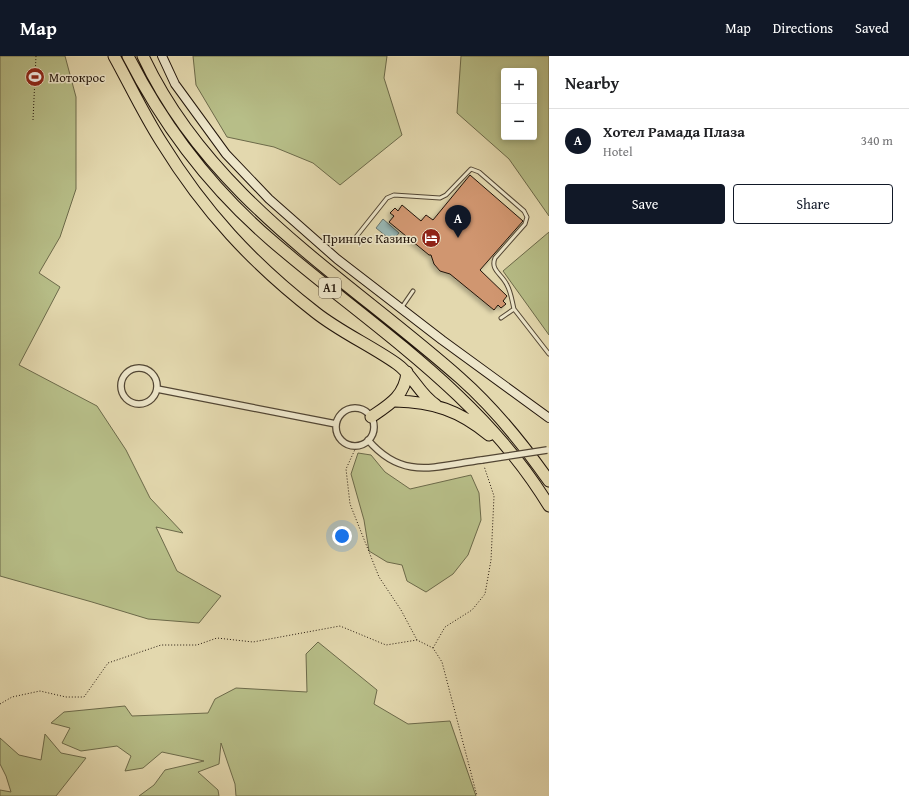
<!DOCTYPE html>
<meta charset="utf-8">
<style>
:root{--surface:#fff;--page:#f2f2f2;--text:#202124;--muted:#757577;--line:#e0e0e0;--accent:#111827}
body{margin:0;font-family:"Gentium Book Plus",serif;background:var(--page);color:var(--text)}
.controls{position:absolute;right:12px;top:12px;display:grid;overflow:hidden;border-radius:4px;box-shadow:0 2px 6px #0003}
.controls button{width:36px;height:36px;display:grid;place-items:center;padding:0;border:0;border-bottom:1px solid var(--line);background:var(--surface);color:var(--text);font:20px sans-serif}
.you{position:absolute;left:342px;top:480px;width:14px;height:14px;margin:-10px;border:3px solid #fff;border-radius:50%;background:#1a73e8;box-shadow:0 0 0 6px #1a73e833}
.badge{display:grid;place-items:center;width:26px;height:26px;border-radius:50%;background:var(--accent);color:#fff;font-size:13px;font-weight:700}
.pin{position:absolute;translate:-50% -33px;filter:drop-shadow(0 1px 2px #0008)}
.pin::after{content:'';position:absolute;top:21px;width:14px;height:12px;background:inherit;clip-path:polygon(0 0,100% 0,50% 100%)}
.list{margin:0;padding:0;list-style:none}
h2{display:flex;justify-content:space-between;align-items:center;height:52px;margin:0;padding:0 16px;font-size:17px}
h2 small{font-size:13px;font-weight:400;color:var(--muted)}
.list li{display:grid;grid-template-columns:26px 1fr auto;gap:12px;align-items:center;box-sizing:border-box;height:64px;padding:0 16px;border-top:1px solid var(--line)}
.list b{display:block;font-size:15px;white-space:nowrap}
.list p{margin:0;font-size:13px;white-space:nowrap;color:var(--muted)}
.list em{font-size:13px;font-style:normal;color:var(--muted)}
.actions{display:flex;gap:8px;padding:12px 16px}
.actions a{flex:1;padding:9px 0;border:1px solid var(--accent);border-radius:4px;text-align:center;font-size:14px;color:var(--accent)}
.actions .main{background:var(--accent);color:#fff}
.map{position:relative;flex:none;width:549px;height:740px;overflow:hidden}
header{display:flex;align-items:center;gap:24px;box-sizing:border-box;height:56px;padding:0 20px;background:var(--accent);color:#fff}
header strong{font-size:19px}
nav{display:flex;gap:22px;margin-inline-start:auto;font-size:14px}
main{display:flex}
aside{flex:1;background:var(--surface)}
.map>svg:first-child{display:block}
.green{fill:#b7be88;stroke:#6c6a4a;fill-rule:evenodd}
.water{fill:#99b8b5;stroke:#697771}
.building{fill:#d0966f;stroke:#22150b;filter:url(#shadow)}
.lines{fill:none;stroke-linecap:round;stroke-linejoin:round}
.lane-casing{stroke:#524634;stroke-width:5}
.street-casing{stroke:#524634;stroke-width:8}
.secondary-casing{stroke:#22150b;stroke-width:10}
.highway-casing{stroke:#22150b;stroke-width:13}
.path{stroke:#22150b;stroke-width:1;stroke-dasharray:1 2;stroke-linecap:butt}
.lane{stroke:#ede6ca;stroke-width:3}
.street{stroke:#ede6ca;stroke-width:5.5}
.secondary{stroke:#ede6ca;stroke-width:8}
.highway{stroke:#e3d8ae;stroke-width:11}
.street-bridge-casing{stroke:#524634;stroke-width:8;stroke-linecap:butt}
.street-bridge{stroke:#ede6ca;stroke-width:5.5}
.labels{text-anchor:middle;stroke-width:3;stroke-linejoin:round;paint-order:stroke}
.shield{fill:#ede6ca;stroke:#5f5444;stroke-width:1}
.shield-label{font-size:12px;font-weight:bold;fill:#22150b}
.poi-label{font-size:13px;fill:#22150b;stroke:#ede6ca;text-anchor:start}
</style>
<header>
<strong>Map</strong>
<nav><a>Map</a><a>Directions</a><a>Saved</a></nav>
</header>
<main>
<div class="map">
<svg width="549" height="740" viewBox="0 0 549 740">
<defs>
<filter id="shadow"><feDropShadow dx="-2.5" dy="2.5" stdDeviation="2" flood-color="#0004"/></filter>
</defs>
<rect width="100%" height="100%" fill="#e3d8ae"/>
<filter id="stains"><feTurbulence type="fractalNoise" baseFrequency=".005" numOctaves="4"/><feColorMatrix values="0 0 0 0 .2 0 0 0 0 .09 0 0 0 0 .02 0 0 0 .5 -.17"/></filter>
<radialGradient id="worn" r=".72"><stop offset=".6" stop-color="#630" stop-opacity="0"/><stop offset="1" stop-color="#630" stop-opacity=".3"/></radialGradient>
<!-- green -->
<path class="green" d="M 0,0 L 65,0 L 76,41 L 76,133 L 60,181 L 39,217 L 60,231 L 19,309 L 97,350 L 126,394 L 150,442 L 183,477 L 156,471 L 177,515 L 221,540 L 199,567 L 148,563 L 92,546 L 0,520 Z
M 193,0 L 387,0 L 384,22 L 402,79 L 340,129 L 313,107 L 274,91 L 227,81 L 196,29 Z
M 461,0 L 549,0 L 549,160 L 509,103 L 457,57 ZM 504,15 L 534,15 L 534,81 L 504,81 Z
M 549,176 L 549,279 L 503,215 Z
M 358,397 L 371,399 L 385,416 L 410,433 L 471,419 L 479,437 L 481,464 L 468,499 L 453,518 L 426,536 L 407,525 L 402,509 L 387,506 L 369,495 L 364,464 L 351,418 Z
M 318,586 L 377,634 L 374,648 L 408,668 L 450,665 L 476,740 L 236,740 L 235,728 L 221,687 L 219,708 L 198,716 L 218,734 L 219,740 L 139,740 L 154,729 L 165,714 L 204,705 L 162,696 L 143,712 L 125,715 L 131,700 L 117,690 L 81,695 L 62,687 L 70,672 L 51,667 L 64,656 L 125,650 L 132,660 L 208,657 L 215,643 L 236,632 L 307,636 L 306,598 Z
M 45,678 L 61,697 L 86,702 L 56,740 L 0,740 L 0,734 L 11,736 L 6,720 L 0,708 L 0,682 L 19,699 L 41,704 Z"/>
<!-- water -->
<path class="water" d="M 383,163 L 399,177 L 392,185 L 376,172 Z"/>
<!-- building -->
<path class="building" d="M 470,119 L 523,165 L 480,214 L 507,240 L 503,245 L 506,248 L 501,252 L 498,249 L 494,254 L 450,218 L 440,215 L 434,208 L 431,199 L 429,199 L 389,166 L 394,160 L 390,157 L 395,152 L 398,155 L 402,149 L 421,165 L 426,159 L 433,164 Z"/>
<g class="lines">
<defs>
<path id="lane" d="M 356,181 L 387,142 L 394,139 L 440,142 L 446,139 L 471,113 L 479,116 L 524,155 L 527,161 L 525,168 L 495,202 C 490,214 502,218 507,229 C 511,236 512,245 514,253
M 402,251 L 413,235
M 501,262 L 514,253 L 549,298"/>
<path id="street" d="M121 330a18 18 0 1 1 36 0a18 18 0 1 1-36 0Z
M 157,333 L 336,368
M336 371a19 19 0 1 1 38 0a19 19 0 1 1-38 0Z
M 368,384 C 403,425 435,410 482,404"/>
<path id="secondary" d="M 162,0 L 175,28 L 226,98 L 269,143 L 337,203 L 442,284 L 549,362"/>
<path id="highway" d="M 114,0 C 130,29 144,59 162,87 C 204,155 252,207 315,256 C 340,276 370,289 397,308 C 413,319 419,338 436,349
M 128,0 C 163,69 212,133 271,184 C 368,268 481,337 549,450
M 143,0 C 209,142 347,222 460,322 C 494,352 523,388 549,425
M 395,345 C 433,346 459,354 489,379
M 371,361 C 389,349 405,340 407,316"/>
</defs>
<!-- lane casing -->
<use href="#lane" class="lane-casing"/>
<!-- street casing -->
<use href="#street" class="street-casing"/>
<!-- secondary casing -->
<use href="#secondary" class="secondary-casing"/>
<!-- highway casing -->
<use href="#highway" class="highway-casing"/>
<!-- path -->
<path class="path" d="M 33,64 L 36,0
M 357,389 L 346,413 L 350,448 L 379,521 L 401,554 L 417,584 L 433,592 L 442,606 L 477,740
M 433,592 L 445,571 L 472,554 L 485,538 L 491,504 L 494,440 L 484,410
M 0,648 L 12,641 L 40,635 L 66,641 L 84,641 L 108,607 L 161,589 L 197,589 L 217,582 L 253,586 L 340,570 L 386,589 L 417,584"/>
<!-- lane -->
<use href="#lane" class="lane"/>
<!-- street -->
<use href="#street" class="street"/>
<!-- secondary -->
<use href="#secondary" class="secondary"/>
<!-- highway -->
<use href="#highway" class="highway"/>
<defs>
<path id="street-bridge" d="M 482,404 L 547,394"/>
</defs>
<!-- street-bridge casing -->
<use href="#street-bridge" class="street-bridge-casing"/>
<!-- street-bridge -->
<use href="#street-bridge" class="street-bridge"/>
</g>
<!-- icons -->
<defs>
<symbol id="stadium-disc" viewBox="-11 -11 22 22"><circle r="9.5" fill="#8f2418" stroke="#ede6ca"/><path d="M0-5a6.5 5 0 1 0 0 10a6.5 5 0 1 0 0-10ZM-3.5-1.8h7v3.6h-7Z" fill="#fff"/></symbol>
<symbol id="hotel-disc" viewBox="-11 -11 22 22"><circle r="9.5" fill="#8f2418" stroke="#ede6ca"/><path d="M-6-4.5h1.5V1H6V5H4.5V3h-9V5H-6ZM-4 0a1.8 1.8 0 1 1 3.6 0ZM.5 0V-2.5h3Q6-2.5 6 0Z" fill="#fff"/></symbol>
</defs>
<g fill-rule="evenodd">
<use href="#stadium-disc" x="24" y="10" width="22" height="22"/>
<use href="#hotel-disc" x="420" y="171" width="22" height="22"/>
</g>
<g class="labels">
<!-- shield labels -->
<rect class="shield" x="319" y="222" width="22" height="20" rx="3"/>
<g class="shield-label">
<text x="330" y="236">A1</text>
</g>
<!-- poi labels -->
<g class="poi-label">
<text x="49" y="26">Мотокрос</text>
<text x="417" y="187" text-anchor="end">Принцес Казино</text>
</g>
</g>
<rect width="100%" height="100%" filter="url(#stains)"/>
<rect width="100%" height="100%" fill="url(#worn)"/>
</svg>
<div class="controls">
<button>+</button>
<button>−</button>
</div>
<div class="you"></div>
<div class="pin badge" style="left:458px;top:182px">A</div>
</div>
<aside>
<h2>Nearby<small></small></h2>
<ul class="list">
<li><span class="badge">A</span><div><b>Хотел Рамада Плаза</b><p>Hotel</p></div><em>340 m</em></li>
</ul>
<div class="actions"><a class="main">Save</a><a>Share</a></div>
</aside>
</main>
